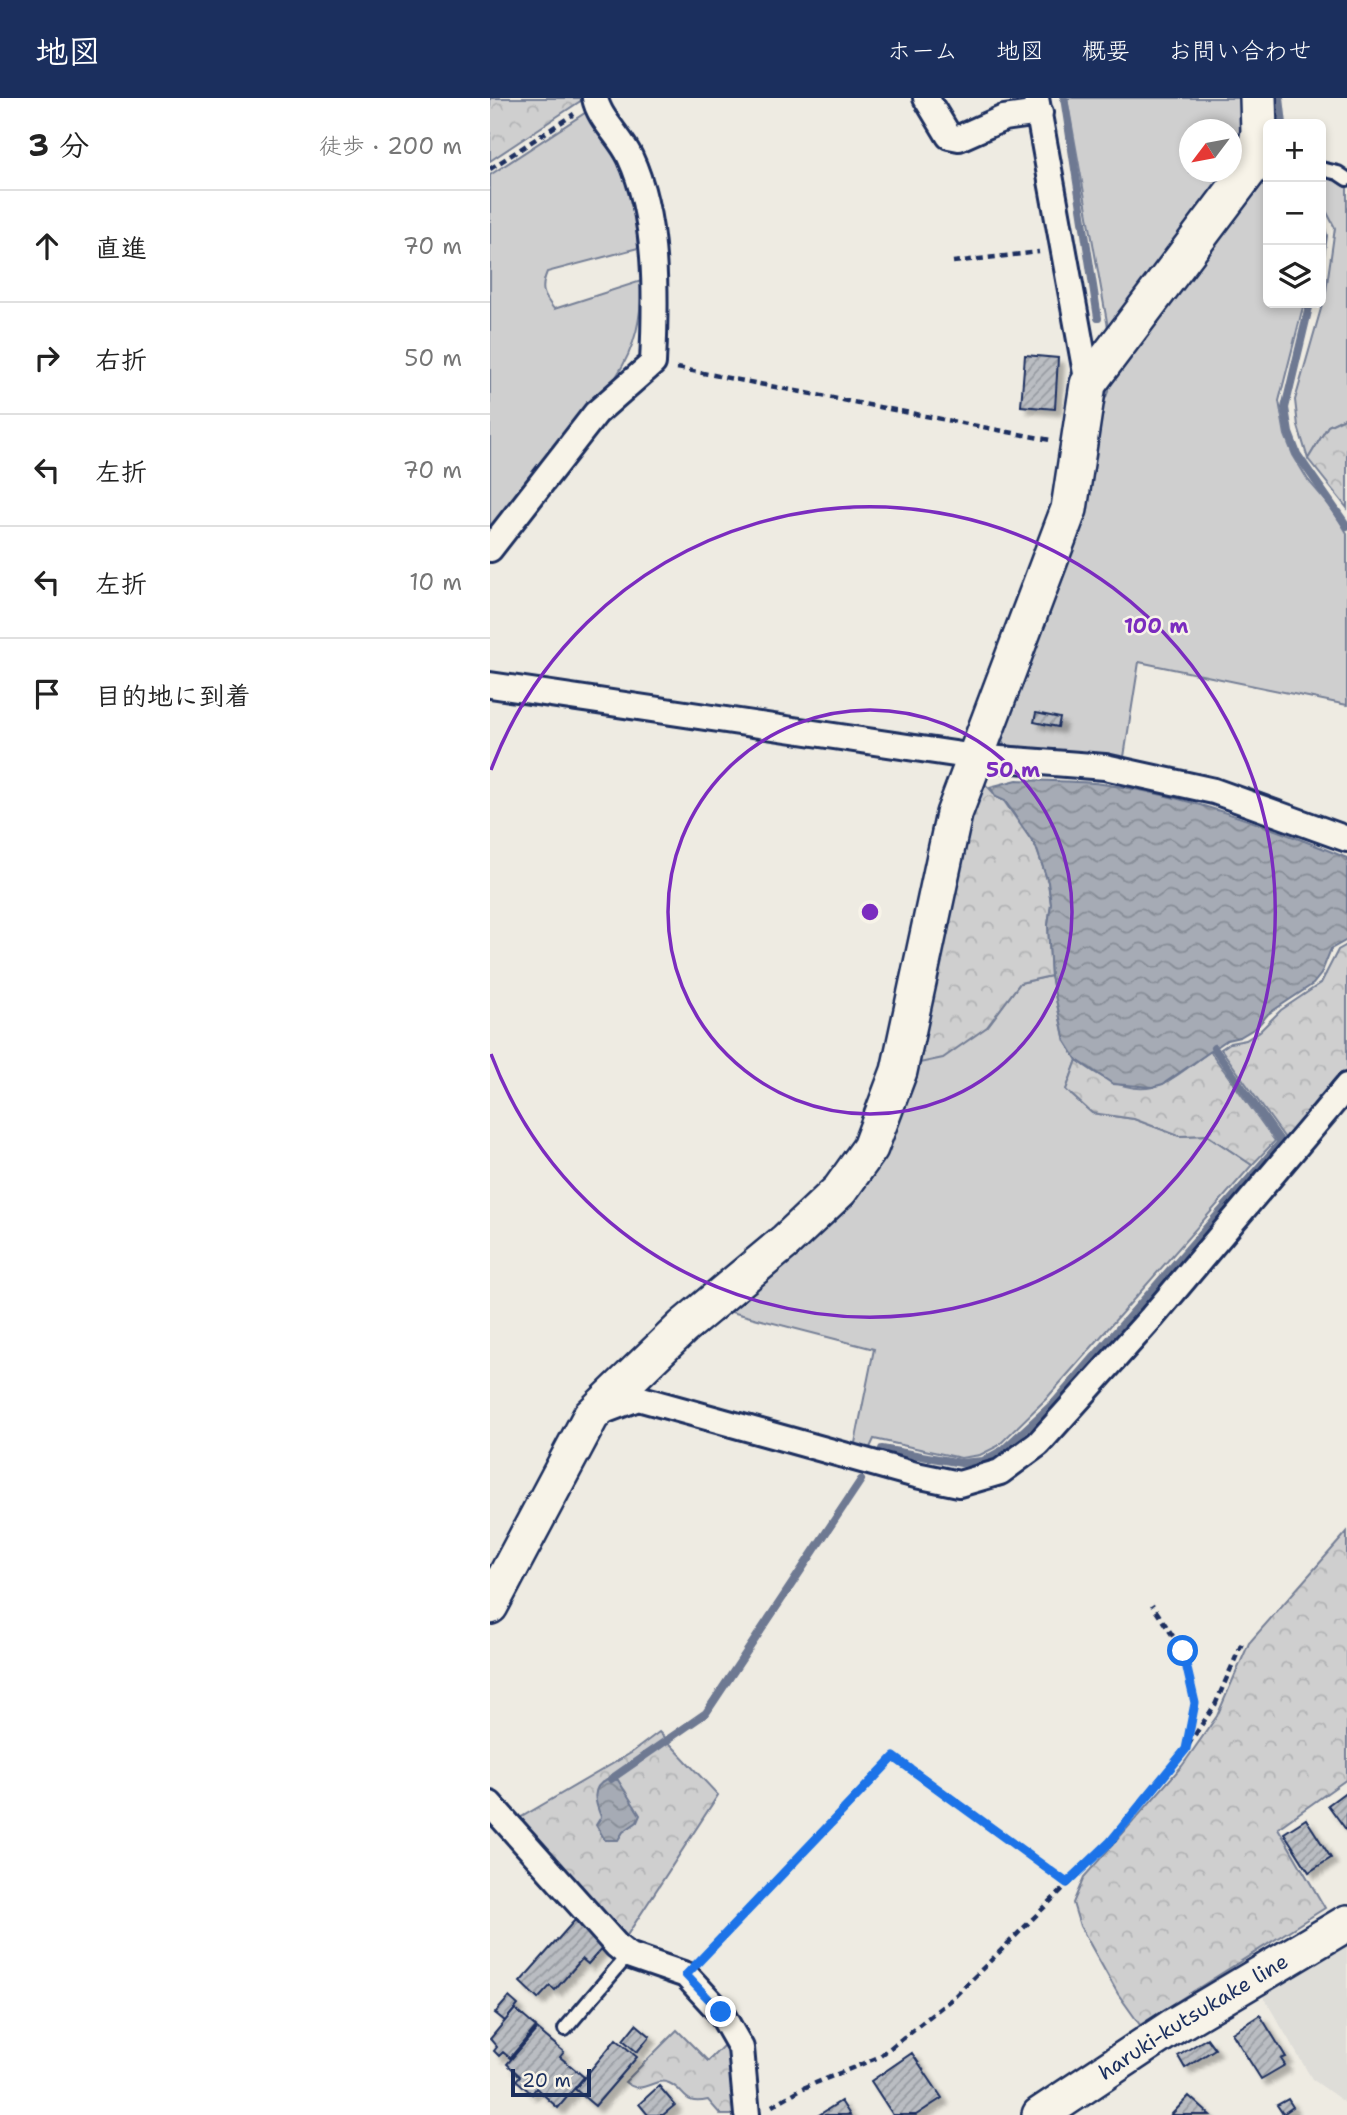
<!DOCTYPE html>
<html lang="ja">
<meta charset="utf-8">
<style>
:root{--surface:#fff;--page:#f2f2f2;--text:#222;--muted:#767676;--line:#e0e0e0;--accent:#1b2f5e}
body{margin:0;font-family:"Shantell Sans","Klee One",sans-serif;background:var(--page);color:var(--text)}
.controls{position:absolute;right:21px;top:21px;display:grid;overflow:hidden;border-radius:10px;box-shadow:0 4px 10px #0003}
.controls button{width:63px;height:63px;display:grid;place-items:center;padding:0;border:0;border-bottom:2px solid var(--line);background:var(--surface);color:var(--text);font:35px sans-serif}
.compass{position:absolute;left:689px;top:21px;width:63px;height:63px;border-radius:50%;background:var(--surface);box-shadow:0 4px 10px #0003;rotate:238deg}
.scale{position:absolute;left:21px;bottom:18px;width:80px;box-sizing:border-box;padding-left:7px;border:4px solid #1b2f5e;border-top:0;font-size:19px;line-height:24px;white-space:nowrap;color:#1b2f5e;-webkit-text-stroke:5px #f7f3e8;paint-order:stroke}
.stop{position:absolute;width:21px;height:21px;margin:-16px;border:5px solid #1a73e8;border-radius:50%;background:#fff}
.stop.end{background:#1a73e8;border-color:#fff;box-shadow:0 2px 7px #0008}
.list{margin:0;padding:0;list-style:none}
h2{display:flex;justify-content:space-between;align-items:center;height:91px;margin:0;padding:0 28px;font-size:30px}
h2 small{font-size:23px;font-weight:400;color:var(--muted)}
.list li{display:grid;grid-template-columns:46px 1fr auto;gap:21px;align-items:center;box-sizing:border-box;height:112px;padding:0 28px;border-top:2px solid var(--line)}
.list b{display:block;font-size:26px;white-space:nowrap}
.list em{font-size:23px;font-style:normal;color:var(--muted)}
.icon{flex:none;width:38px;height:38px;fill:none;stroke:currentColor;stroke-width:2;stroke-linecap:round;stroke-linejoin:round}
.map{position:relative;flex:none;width:857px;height:2017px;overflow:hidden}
header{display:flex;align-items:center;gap:42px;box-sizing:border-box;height:98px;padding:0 35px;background:var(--accent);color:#fff}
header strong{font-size:33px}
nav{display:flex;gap:38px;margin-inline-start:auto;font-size:24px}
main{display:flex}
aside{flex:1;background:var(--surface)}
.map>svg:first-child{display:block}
.built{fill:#deddd8}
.green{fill:#cfcfcf;stroke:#757f96;stroke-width:2}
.forest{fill:url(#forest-crowns);stroke:#757f96;stroke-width:2}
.water{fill:url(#water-waves);stroke:#6e7992;stroke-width:2}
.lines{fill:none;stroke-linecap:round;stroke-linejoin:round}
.stream{stroke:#6e7992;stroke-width:8}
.building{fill:url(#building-hatch);stroke:#1b2f5e;stroke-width:2;filter:url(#shadow)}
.lane-casing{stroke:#1b2f5e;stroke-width:18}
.street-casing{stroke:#1b2f5e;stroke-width:30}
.secondary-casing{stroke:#1b2f5e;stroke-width:40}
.path{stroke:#1b2f5e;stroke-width:4.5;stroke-dasharray:7 5;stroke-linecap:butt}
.lane{stroke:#f7f3e8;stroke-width:12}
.street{stroke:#f7f3e8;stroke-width:24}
.secondary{stroke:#f7f3e8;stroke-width:35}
.route{stroke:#1a73e8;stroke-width:9}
.ring{fill:none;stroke:#7b2cbf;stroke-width:3.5}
.labels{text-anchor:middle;stroke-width:5;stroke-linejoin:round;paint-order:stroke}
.street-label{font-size:21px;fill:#1b2f5e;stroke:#f7f3e8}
.centre{fill:#7b2cbf;stroke:#f7f3e8;stroke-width:3.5}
.ring-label{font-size:21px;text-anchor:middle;font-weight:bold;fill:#7b2cbf;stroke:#f7f3e8;stroke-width:5;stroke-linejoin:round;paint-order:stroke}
</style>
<header>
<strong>地図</strong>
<nav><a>ホーム</a><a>地図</a><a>概要</a><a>お問い合わせ</a></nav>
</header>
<main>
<aside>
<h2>3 分<small>徒歩 · 200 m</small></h2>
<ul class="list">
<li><svg class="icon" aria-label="ahead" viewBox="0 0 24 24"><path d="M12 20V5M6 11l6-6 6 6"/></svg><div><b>直進</b></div><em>70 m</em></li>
<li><svg class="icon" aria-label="right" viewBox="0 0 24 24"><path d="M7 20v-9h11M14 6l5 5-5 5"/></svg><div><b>右折</b></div><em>50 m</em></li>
<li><svg class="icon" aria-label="left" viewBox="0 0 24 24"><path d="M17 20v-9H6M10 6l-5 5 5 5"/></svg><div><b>左折</b></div><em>70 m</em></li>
<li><svg class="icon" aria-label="left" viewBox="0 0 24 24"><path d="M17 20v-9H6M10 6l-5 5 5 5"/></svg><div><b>左折</b></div><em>10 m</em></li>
<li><svg class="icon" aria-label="arrive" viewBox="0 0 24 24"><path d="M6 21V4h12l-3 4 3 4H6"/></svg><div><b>目的地に到着</b></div></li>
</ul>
</aside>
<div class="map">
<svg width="857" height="2017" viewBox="0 0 857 2017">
<defs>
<pattern id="forest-crowns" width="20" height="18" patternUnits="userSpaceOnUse" patternTransform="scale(1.75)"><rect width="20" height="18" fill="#cfcfcf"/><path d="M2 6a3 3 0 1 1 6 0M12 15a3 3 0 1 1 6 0" fill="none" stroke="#b1b2b4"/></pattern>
<pattern id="water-waves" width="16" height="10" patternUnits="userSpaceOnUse" patternTransform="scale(1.75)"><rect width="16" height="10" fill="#a6abb5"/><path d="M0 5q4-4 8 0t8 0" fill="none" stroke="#868c96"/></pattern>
<pattern id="building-hatch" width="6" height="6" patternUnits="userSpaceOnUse" patternTransform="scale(1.75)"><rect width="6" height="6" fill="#babdc2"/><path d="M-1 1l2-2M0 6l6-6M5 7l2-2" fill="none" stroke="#969aa1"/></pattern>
<filter id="shadow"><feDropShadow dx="6" dy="6" stdDeviation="2" flood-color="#0004"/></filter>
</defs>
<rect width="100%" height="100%" fill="#eeebe2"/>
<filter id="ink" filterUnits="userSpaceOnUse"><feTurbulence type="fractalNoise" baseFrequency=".0143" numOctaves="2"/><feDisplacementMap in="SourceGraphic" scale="14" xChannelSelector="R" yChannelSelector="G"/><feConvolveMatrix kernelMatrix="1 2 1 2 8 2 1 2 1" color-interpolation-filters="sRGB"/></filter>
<g filter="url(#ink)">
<!-- built -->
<path class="built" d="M 857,1840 L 857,2006 L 822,1981 L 770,1893 Z"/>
<!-- green -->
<path class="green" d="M 577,0 L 753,0 C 755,25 755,47 742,69 L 741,32 L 699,32 L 699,74 L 739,74 L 619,235 Z
M 101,11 L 136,77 L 145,112 L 148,150 L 57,174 C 50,191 53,197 64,211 L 151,183 C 152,219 146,248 126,279 L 0,443 L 0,77 Z
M 831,77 L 841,80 L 857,90 L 857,319 L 838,328 L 818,361 L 808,328 L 805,302 L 836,193 L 845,130 L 831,103 Z
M 778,82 L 778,205 L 814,205 L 789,303 L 795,337 L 803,357 L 818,382 L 841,409 L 857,435 L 857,607 L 649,564 L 634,659 L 514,647 L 507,630 L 586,446 L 608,320 L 624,278 L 763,92 Z
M 561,878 L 575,943 L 587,962 L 576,992 L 602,1015 L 644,1021 L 689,1038 L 717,1037 L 762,1067 L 556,1301 L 508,1348 L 490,1357 L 471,1360 L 384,1341 L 378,1354 L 364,1350 L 384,1251 L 237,1213 L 425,966 L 497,929 L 530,885 Z"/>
<!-- forest -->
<path class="forest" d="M 0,0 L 95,0 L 0,63 Z
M 857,319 L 857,410 L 818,361 L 838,328 Z
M 490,682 C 500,689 504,698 514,703 L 546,749 L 558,784 L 561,806 L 558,827 L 561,878 L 530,885 L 497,929 L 453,960 L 425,966 L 480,712 Z
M 857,847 L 857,972 L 797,1043 L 731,951 L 740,945 L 756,942 L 770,933 L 791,912 L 831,885 L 848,852 Z
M 720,953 L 785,1043 L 762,1067 L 717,1037 L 689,1038 L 644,1021 L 602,1015 L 576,992 L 587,962 C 610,980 643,1000 674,985 C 690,977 705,964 720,953 Z
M 857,1434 L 857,1681 L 788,1730 L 835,1810 L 650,1927 L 628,1896 L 590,1828 L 583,1805 L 594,1779 L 692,1668 L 727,1618 L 759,1545 Z
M 169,1634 L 228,1697 L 132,1845 L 23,1724 L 141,1655 Z
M 187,1932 L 218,1963 L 238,1943 L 249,2010 L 243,2017 L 231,2017 L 218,2002 C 192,2008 197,1993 179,1985 C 164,1978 153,1999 135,1984 Z"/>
<!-- water -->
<path class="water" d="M 527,682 C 556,683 584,683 612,686 C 694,696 781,729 857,760 L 857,842 L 841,851 L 831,876 L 823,886 L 778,916 L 767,929 L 750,939 L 737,942 L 673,986 L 662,989 L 623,986 L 587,962 L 575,943 L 561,878 L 558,827 L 561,806 L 558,784 L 546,749 L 515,703 L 506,699 L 500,689 Z
M 117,1681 L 128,1682 L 150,1717 L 147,1724 L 133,1734 L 128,1742 L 115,1742 L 106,1727 L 111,1719 C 105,1704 100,1690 117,1681 Z"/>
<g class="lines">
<!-- stream -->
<path class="stream" d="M 574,0 L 608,220
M 790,0 L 793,26
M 831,126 L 834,138 L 831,158
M 820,205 L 795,310 L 799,335 L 807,356 L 857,428
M 392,1351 L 471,1365 L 493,1363 L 513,1352 L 565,1304 L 791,1044 L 724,950
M 121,1681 L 216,1615 L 371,1382"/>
</g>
<!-- building -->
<path class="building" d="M 535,257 L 568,260 L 565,311 L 531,308 Z
M 546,615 L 570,620 L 568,629 L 544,624 Z
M 857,1693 L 857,1733 L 838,1707 Z
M 816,1721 L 841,1760 L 819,1774 L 794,1735 Z
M 85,1822 L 114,1848 L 98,1866 L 92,1861 L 65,1892 L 60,1888 L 48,1901 L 30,1884 Z
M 19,1899 L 28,1907 L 15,1923 L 5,1915 Z
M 25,1911 L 46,1929 L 20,1960 L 13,1954 L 9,1958 L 4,1953 L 7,1949 L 0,1941 Z
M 770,1917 L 796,1959 L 791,1961 L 795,1967 L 771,1981 L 742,1935 Z
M 146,1926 L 160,1938 L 147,1954 L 133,1942 Z
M 47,1931 L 74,1954 L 70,1959 L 94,1979 L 68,2010 L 46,1990 L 42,1996 L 26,1982 L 30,1978 L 17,1966 Z
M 717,1940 L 725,1951 L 695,1970 L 688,1958 Z
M 126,1941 L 147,1959 L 105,2008 L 85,1991 Z
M 422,1955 L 452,2000 L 426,2017 L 403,2017 L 381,1983 Z
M 169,1988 L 185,2007 L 173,2017 L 158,2017 L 149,2006 Z
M 699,1998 L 720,2017 L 681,2017 Z
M 798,2001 L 803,2009 L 793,2016 L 787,2007 Z
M 351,2003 L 360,2017 L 329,2017 Z"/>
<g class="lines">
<defs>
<path id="lane" d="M 831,71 L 848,75 L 857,81
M 75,1931 L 138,1857"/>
<path id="street" d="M 436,0 L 459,38 L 469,40 L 514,20 L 550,15
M 546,0 L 598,286
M 0,451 L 106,315 L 163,265 C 166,201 168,119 140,59 C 131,39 109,21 105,0
M 0,587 L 485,659 L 615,669 L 724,693 L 857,741
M 111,1314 L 148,1300 L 426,1377 L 469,1386 L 510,1374 L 548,1346 L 662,1219 L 857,988
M 0,1706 L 127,1848 L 138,1857 L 196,1877 L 231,1915 L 251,1950 L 257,2017"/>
<g id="secondary">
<path d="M 0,1508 L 101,1318 L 193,1229 L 296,1143 L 350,1092 L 380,1050 L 409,973 L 464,716 L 579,411 L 598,286 L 763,67 L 769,34 L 768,0"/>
<path id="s1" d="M 550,2017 L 684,1928 L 857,1825"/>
</g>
</defs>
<!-- lane casing -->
<use href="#lane" class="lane-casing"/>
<!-- street casing -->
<use href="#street" class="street-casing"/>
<!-- secondary casing -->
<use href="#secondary" class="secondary-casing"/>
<!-- path -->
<path class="path" d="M 0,71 L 84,16
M 463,164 L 549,154
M 187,270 L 560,342
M 698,1647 L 725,1607 L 752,1545
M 213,1859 L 404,1659 L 577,1785
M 282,2008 L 311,1991 L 389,1959 L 463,1900 L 620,1744 L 696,1651 L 705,1605 L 693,1553 L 662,1507"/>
<!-- lane -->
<use href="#lane" class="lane"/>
<!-- street -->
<use href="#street" class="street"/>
<!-- secondary -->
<use href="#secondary" class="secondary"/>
</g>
</g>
<g class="lines" filter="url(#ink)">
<!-- route -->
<path class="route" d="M 231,1914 L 196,1877 L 404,1659 L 577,1785 L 620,1744 L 696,1651 L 705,1605 L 693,1553"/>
</g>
<!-- distance rings -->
<g class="ring">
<circle cx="380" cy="814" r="202"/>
<path d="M1 672A405 405 0 1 1 1 956"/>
</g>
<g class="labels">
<!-- street labels -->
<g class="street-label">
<text dy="7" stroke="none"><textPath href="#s1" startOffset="182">haruki-kutsukake line</textPath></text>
</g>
</g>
<circle cx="380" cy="814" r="10" class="centre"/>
<g class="ring-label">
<text x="666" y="535">100 m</text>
<text x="523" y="679">50 m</text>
</g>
</svg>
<div class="controls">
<button>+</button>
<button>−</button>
<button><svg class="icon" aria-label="layers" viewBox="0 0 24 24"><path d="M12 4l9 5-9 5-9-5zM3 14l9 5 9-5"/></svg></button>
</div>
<svg class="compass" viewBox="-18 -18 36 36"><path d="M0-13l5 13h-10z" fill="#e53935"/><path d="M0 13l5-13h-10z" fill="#767676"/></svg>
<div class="scale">20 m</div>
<div class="stop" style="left:693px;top:1553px"></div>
<div class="stop end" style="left:231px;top:1914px"></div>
</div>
</main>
